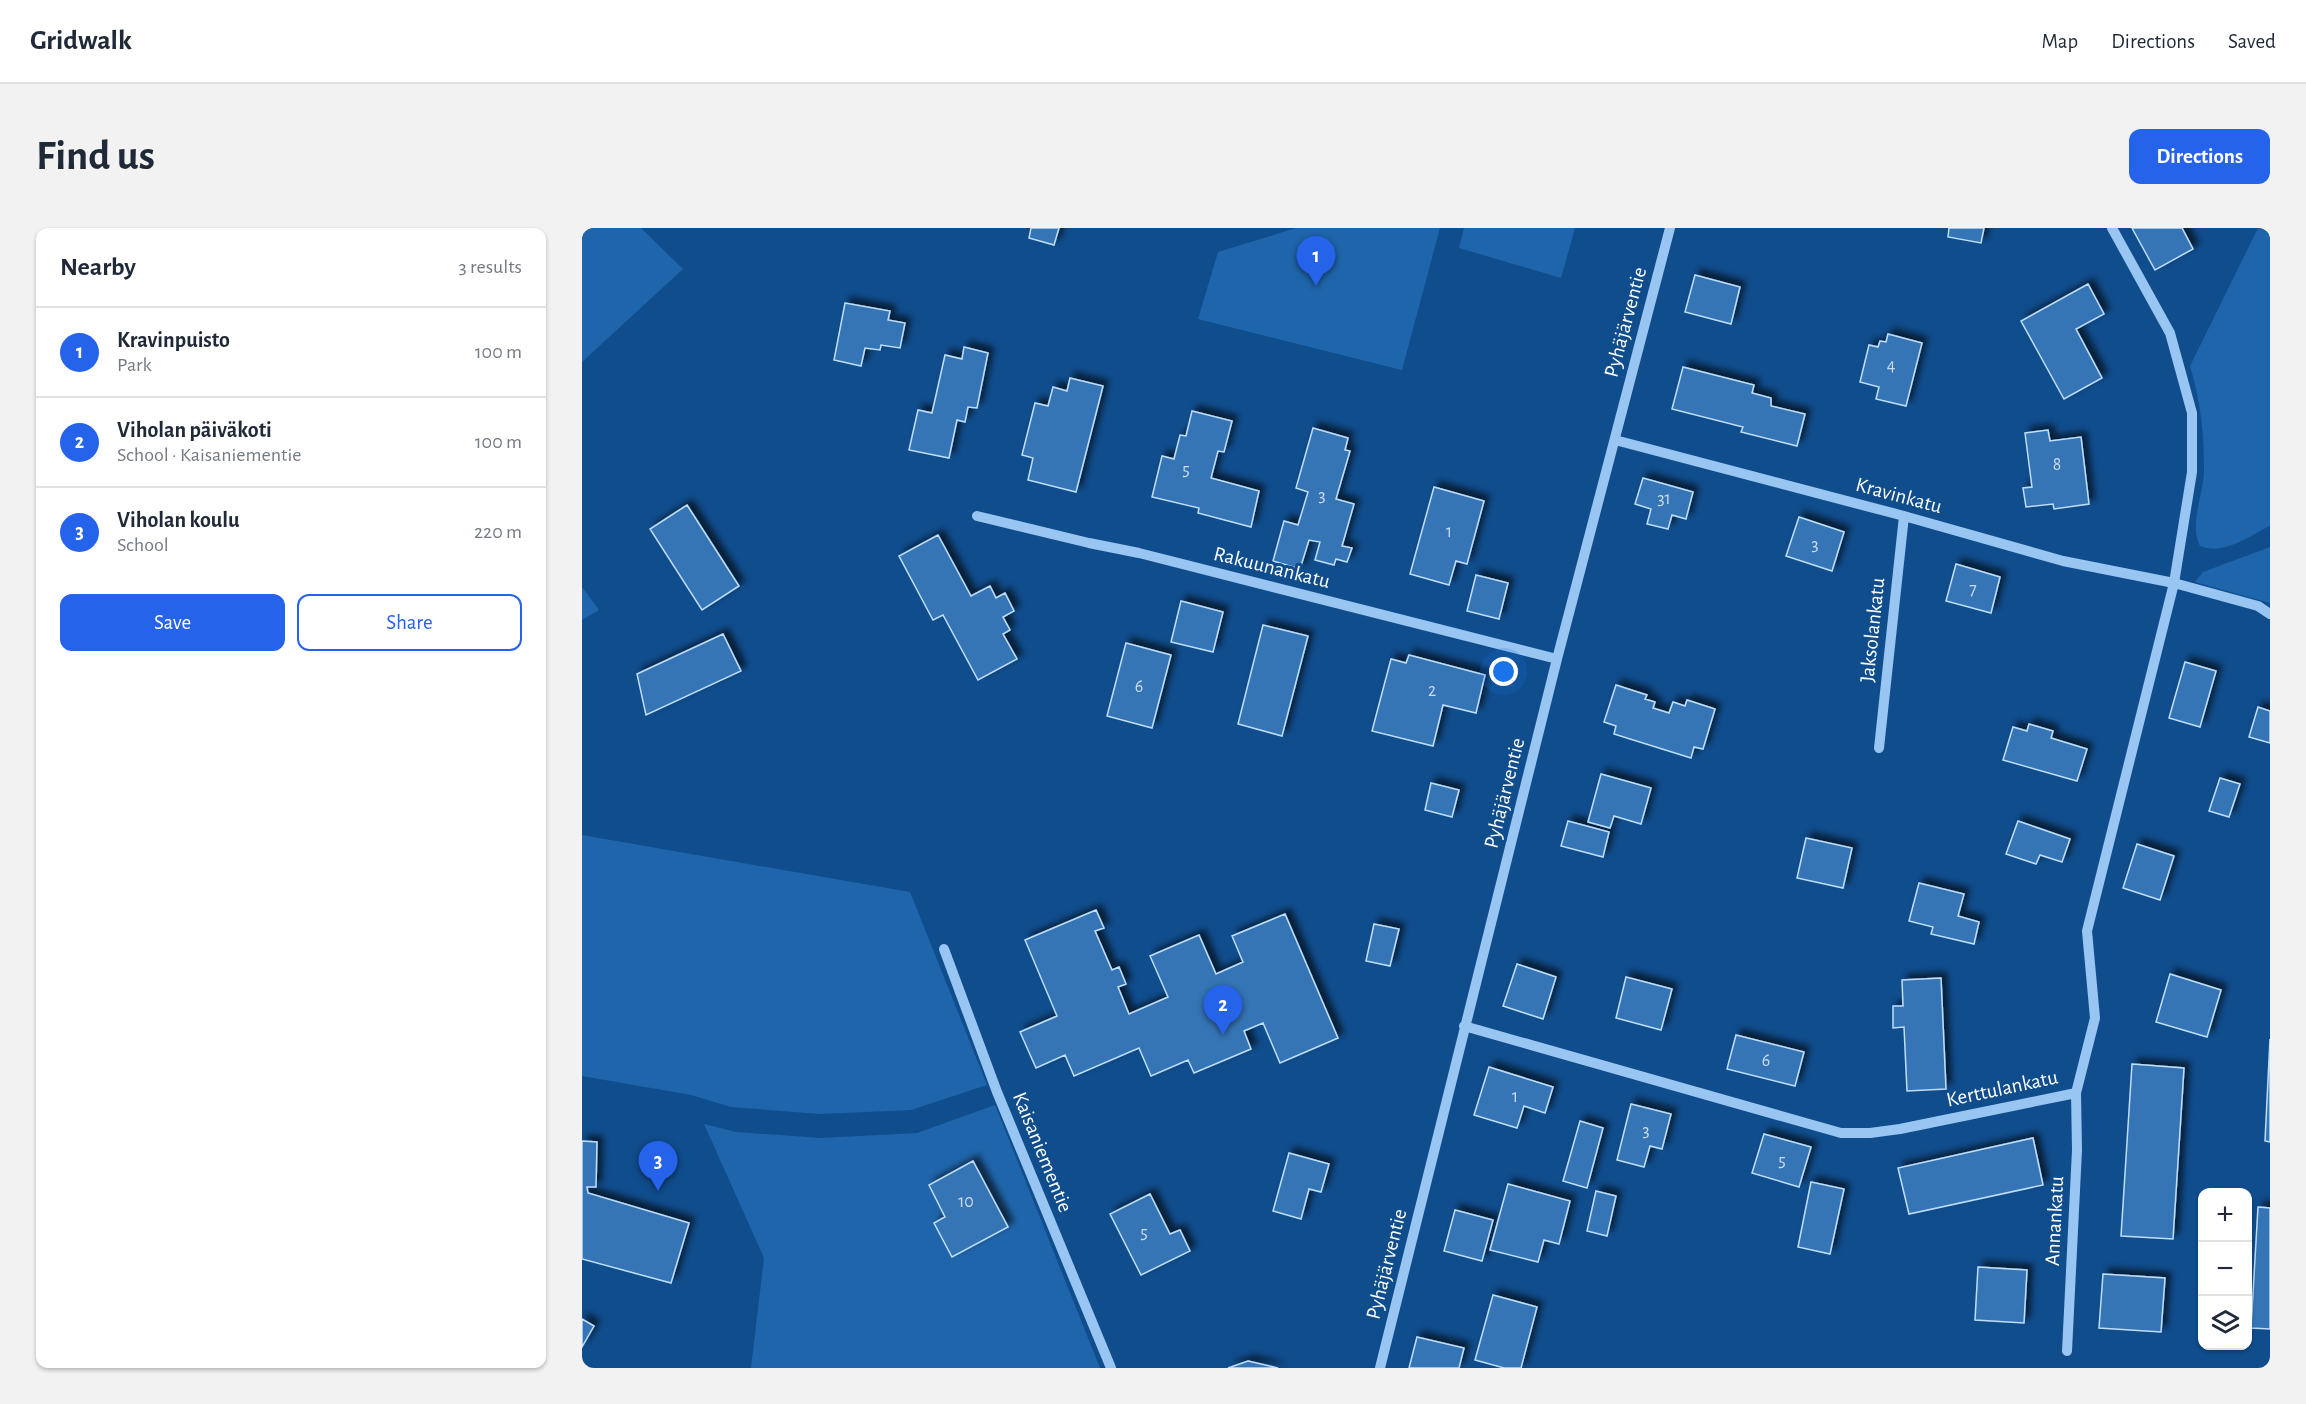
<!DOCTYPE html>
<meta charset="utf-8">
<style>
:root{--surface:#fff;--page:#f2f2f3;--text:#1f2937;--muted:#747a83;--line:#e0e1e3;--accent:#2563eb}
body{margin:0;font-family:"Alegreya Sans",sans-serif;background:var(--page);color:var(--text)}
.controls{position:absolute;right:18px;bottom:18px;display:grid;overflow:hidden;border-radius:12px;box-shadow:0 2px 4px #0004}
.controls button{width:54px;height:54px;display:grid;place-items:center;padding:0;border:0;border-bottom:2px solid var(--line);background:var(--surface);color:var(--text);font:30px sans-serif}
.you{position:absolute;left:922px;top:444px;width:21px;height:21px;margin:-15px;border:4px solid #fff;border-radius:50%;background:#1a73e8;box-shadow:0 0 0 9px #1a73e833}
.badge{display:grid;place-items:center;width:39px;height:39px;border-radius:50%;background:var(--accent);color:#fff;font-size:20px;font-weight:700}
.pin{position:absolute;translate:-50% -50px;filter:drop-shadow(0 2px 3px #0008)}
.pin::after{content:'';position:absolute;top:32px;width:21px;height:18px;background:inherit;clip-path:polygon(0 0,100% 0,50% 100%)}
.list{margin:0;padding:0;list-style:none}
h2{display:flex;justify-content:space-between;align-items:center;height:78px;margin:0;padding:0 24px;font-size:26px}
h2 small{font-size:20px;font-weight:400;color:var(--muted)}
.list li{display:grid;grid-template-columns:39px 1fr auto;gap:18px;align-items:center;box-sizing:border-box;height:90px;padding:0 24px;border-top:2px solid var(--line)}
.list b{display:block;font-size:22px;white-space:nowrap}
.list p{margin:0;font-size:20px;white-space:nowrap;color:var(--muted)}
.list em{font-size:20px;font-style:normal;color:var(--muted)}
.actions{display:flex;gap:12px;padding:18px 24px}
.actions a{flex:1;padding:14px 0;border:2px solid var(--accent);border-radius:12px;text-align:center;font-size:21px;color:var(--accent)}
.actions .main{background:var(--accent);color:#fff}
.icon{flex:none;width:33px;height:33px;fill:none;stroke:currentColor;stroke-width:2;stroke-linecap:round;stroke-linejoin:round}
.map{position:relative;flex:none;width:1688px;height:1140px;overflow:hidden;border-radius:12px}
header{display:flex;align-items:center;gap:36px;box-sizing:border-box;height:84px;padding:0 30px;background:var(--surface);border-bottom:2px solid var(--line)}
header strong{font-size:28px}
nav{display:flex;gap:33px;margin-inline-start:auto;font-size:21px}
.intro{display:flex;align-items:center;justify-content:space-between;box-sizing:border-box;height:144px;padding:0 36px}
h1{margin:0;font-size:42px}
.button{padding:15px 27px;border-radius:12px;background:var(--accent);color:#fff;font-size:21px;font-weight:700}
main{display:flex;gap:36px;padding:0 36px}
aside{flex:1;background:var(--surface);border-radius:12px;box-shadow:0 2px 4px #0004}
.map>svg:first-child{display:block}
.green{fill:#1f65ab}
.building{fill:#3474b5;stroke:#bfdefd;stroke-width:1.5;filter:url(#shadow)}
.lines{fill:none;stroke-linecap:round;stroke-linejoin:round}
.minor{stroke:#98c5f2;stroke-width:10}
.labels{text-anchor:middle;stroke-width:6;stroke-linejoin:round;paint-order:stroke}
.number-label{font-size:18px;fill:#ccdcec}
.street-label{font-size:21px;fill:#fff;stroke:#104d8d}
</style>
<header>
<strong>Gridwalk</strong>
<nav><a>Map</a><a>Directions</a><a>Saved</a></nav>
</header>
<div class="intro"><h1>Find us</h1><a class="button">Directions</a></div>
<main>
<aside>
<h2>Nearby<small>3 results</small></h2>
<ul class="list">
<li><span class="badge">1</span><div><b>Kravinpuisto</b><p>Park</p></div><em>100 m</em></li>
<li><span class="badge">2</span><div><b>Viholan päiväkoti</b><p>School · Kaisaniementie</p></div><em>100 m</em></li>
<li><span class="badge">3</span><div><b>Viholan koulu</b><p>School</p></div><em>220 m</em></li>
</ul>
<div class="actions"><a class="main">Save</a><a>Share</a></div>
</aside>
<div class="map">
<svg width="1688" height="1140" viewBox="0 0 1688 1140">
<defs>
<filter id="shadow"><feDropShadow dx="5.5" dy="-5.5" stdDeviation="3" flood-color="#0009"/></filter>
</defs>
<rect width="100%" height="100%" fill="#104d8d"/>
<!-- green -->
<path class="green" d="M 0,0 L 59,0 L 101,41 L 0,134 Z
M 714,0 L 858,0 L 820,142 L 616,91 L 636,24 Z
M 882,0 L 993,0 L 979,50 L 877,20 Z
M 1676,0 L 1688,0 L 1688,298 C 1667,308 1641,328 1618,318 C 1607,296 1621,268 1622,244 C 1622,205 1619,175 1608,138 Z
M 1688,319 L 1688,375 L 1613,354 L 1621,344 Z
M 0,359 L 17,382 L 0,392 Z
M 0,607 L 328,664 L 405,857 L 329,882 L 238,886 L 149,879 L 109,867 L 0,848 Z
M 413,877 L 518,1140 L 169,1140 L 182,1030 L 122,896 L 154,904 L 239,910 L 335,905 Z"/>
<!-- building -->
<path class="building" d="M 449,0 L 477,0 L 472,17 L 447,10 Z
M 1367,0 L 1402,0 L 1399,15 L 1366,9 Z
M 1550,0 L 1600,0 L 1611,21 L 1573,42 Z
M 1113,47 L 1158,59 L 1149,96 L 1103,84 Z
M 1506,56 L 1522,86 L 1494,101 L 1520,150 L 1482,171 L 1439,93 Z
M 263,75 L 308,83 L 306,92 L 323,95 L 318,120 L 299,117 L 298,122 L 283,120 L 279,138 L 252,132 Z
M 1306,106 L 1340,115 L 1324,178 L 1294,171 L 1297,159 L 1278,154 L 1287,117 L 1296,119 L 1298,113 L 1304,114 Z
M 382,119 L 406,125 L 395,180 L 386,179 L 383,194 L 375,192 L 367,230 L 327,222 L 336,182 L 350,185 L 363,127 L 380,131 Z
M 1101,139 L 1172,157 L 1170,165 L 1189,170 L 1189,178 L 1223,186 L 1215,218 L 1159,204 L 1161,199 L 1090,181 Z
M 488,150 L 521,158 L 494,264 L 446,252 L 451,230 L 440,227 L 453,175 L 466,178 L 471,159 L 485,163 Z
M 610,183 L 650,193 L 642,224 L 636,223 L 629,250 L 677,263 L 669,299 L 616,285 L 617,280 L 570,269 L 580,228 L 592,231 L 598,207 L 604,208 Z
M 731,200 L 766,210 L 763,222 L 768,223 L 754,271 L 772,276 L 760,318 L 770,320 L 765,334 L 754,331 L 752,337 L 733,332 L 738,314 L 727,312 L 718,341 L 691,333 L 702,293 L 716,297 L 726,264 L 714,260 Z
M 1466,202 L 1468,213 L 1499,209 L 1507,276 L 1472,281 L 1471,276 L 1444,279 L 1441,260 L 1450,259 L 1443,205 Z
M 1061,250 L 1111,264 L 1104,291 L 1090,287 L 1086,301 L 1065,296 L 1069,281 L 1053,276 Z
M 852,259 L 902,273 L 885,336 L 874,333 L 867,357 L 828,346 Z
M 105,277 L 157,358 L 120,382 L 68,301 Z
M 1217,289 L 1262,304 L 1250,343 L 1204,328 Z
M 356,307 L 389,368 L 408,358 L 414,370 L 423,365 L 432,383 L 421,389 L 428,402 L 421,406 L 435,431 L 396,452 L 361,387 L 351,392 L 317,328 Z
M 1374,336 L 1418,349 L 1409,385 L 1364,373 Z
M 894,347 L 926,355 L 917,391 L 885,383 Z
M 599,373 L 641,384 L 631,424 L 589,414 Z
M 681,397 L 726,408 L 700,508 L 656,496 Z
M 141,406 L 159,443 L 64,487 L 55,446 Z
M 544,415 L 589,427 L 570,500 L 525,488 Z
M 827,427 L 903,447 L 894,485 L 861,477 L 851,518 L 790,503 L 809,431 L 824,435 Z
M 1603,434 L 1634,443 L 1618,499 L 1587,490 Z
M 1034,457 L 1065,467 L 1063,471 L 1073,474 L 1071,480 L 1087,485 L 1091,474 L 1103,478 L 1105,472 L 1133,481 L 1121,521 L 1112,519 L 1109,530 L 1032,506 L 1034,498 L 1022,494 Z
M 1676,479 L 1688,483 L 1688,515 L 1667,509 Z
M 1447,496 L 1471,503 L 1469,510 L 1505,521 L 1495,553 L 1421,532 L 1431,499 L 1445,503 Z
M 1019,546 L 1069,560 L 1059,596 L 1032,588 L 1028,600 L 1006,594 Z
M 1638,550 L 1658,556 L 1647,589 L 1627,583 Z
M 849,555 L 877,562 L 870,589 L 843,582 Z
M 986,593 L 1027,604 L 1021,629 L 979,618 Z
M 1436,593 L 1488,611 L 1480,634 L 1458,627 L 1454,636 L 1424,626 Z
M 1224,610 L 1270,620 L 1261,660 L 1215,650 Z
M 1555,616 L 1592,628 L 1578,672 L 1541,660 Z
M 1337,655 L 1382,666 L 1376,688 L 1397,694 L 1392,716 L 1349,706 L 1351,699 L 1327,693 Z
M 514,682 L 522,700 L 513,703 L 530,742 L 537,739 L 544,756 L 536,759 L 547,786 L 586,769 L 568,728 L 617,707 L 634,746 L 661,734 L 650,708 L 703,686 L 756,810 L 698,835 L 681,795 L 662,803 L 669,821 L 612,845 L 606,832 L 569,848 L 557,820 L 492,848 L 483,827 L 454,840 L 438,804 L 475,788 L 443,712 Z
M 792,696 L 817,701 L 808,738 L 784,733 Z
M 935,736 L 974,749 L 961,791 L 921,778 Z
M 1588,746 L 1639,762 L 1625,809 L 1574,794 Z
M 1044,749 L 1090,761 L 1079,802 L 1034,790 Z
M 1359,750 L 1364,861 L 1325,863 L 1322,799 L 1311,800 L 1311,778 L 1321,778 L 1320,752 Z
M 1154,807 L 1222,824 L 1213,858 L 1145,841 Z
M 1688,811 L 1688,914 L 1683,913 Z
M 1550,836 L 1602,840 L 1591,1011 L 1539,1008 Z
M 907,839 L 971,859 L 963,885 L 942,878 L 935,900 L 892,887 Z
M 1049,876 L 1089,886 L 1080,921 L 1068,918 L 1062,939 L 1035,932 Z
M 998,893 L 1021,900 L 1005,960 L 981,953 Z
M 1182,906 L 1229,919 L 1217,959 L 1170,945 Z
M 1451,910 L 1461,957 L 1327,986 L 1316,940 Z
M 0,913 L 15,914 L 14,959 L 5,959 L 6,965 L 107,995 L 89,1055 L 0,1031 Z
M 707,925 L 747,936 L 739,964 L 727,961 L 719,991 L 691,983 Z
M 391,933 L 426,999 L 370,1029 L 352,995 L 363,989 L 347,957 Z
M 1229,954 L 1262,961 L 1248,1026 L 1216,1019 Z
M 926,956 L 988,973 L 977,1016 L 962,1012 L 956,1034 L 908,1022 Z
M 1014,963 L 1034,968 L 1025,1008 L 1005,1003 Z
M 568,966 L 588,1006 L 598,1002 L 608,1023 L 559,1047 L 528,986 Z
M 1676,979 L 1688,980 L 1688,1101 L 1669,1100 Z
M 873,982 L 911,992 L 900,1033 L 862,1023 Z
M 1396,1039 L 1445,1042 L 1442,1095 L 1393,1092 Z
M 1521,1046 L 1583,1050 L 1579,1104 L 1517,1100 Z
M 911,1067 L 955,1079 L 939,1140 L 922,1140 L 893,1132 Z
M 0,1091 L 12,1098 L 0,1119 Z
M 835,1109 L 882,1120 L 877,1140 L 827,1140 Z
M 666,1133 L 696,1140 L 646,1140 Z"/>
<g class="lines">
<!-- minor -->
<path class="minor" d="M 1033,212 L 1322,288 L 1481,333 L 1592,355 L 1676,378 L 1688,386
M 395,288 L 507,315 L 557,325 L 975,431
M 1297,520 L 1322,288
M 362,721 L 415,864 L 529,1140
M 882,798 L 1259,905 L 1288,905 L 1318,901 L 1494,865
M 1485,1123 L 1495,922 L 1494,865 L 1513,790 L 1505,703 L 1592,355 L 1610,244 L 1610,185 L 1588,105 L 1530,0
M 798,1140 L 975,431 L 1088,0"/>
</g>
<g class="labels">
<!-- number labels -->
<g class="number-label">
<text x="1309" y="143">4</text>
<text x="1475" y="242">8</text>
<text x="604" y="247">5</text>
<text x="740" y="273">3</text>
<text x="1082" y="276">31</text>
<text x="867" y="309">1</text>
<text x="1233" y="322">3</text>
<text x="1391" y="367">7</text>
<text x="557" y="464">6</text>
<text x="850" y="468">2</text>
<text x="1184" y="838">6</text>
<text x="933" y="874">1</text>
<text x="1064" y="908">3</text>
<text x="1200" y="938">5</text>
<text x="384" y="979">10</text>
<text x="562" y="1010">5</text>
</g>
<!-- street labels -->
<g class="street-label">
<text transform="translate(1043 94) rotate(-75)" y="7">Pyhäjärventie</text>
<text transform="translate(1317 267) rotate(15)" y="7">Kravinkatu</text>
<text transform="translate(690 339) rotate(14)" y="7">Rakuunankatu</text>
<text transform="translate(1290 402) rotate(-84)" y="7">Jaksolankatu</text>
<text transform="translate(922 565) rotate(-76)" y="7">Pyhäjärventie</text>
<text transform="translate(1420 860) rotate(-12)" y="7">Kerttulankatu</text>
<text transform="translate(461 924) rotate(68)" y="7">Kaisaniementie</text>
<text transform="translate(1472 993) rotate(-87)" y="7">Annankatu</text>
<text transform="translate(804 1036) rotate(-76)" y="7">Pyhäjärventie</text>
</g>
</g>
</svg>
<div class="controls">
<button>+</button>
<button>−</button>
<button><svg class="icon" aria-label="layers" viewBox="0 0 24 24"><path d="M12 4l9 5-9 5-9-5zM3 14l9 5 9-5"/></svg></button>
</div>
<div class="you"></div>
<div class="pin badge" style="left:734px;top:58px">1</div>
<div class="pin badge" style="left:641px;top:807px">2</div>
<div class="pin badge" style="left:76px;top:963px">3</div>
</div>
</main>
